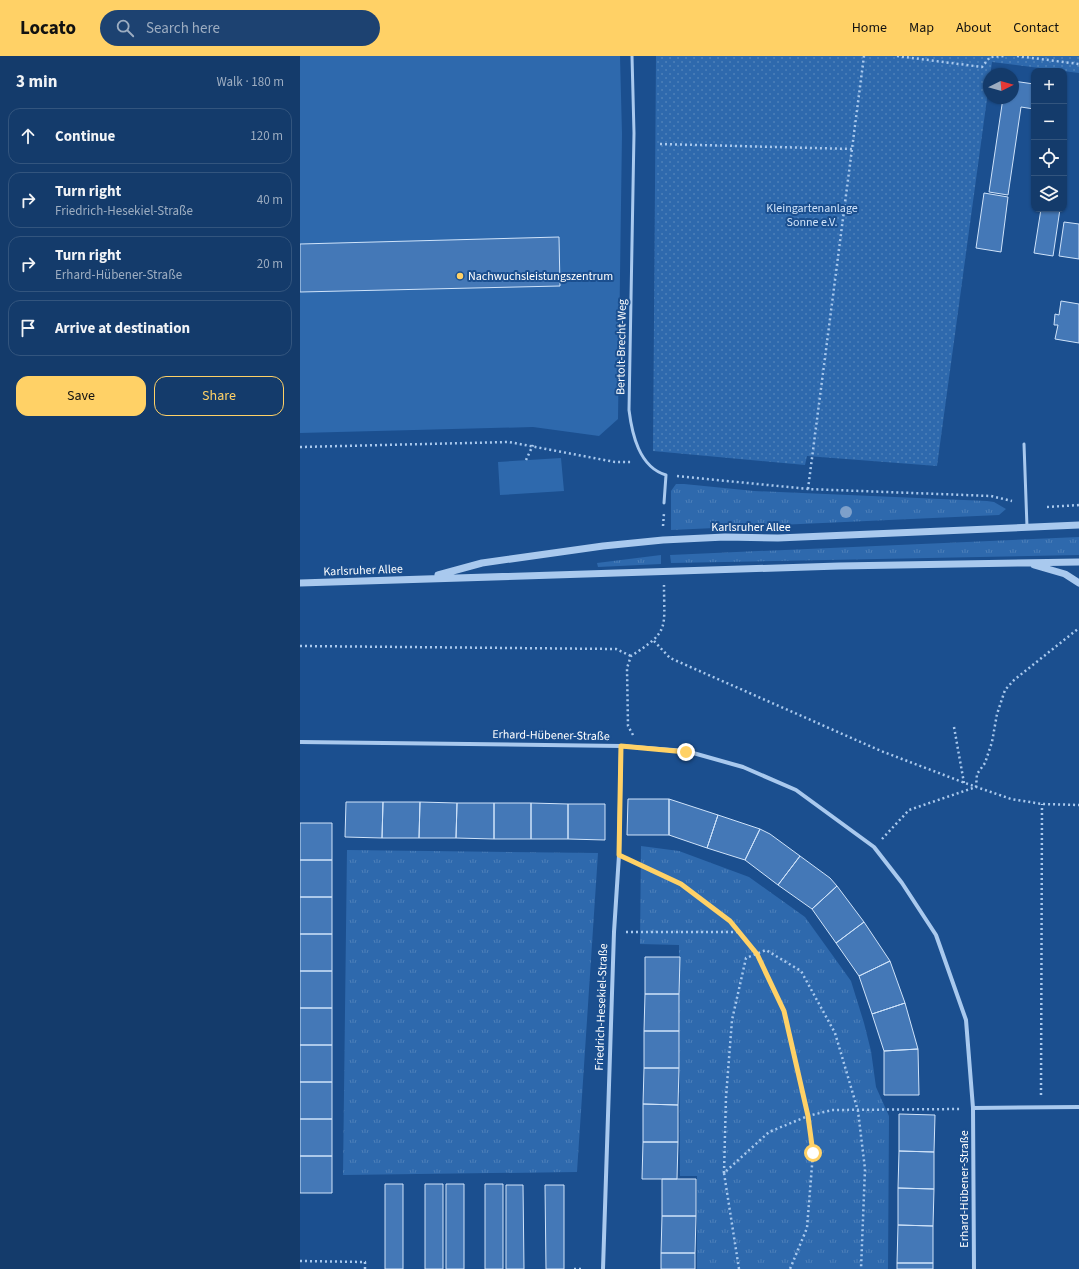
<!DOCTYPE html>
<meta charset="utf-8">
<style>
:root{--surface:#143b6b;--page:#1d4271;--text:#f1f3f6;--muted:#9dadc1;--line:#33557e;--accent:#ffd166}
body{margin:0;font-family:"Source Sans 3",sans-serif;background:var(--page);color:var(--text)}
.controls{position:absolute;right:12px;top:12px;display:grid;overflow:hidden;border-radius:8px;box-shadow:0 1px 3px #0004}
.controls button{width:36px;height:36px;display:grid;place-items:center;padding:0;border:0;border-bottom:1px solid var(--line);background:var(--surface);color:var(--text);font:20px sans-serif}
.compass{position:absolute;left:683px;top:12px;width:36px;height:36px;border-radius:50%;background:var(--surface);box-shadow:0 1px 3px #0004;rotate:85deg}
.stop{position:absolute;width:12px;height:12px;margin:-9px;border:3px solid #ffd166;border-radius:50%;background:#fff}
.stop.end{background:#ffd166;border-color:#fff;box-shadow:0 1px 4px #0008}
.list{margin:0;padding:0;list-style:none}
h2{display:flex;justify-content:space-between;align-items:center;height:52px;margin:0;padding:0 16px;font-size:17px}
h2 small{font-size:13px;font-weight:400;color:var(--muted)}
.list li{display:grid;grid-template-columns:26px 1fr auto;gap:12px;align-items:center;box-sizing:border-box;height:56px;margin:0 8px 8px;padding:0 8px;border:1px solid var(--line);border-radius:12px}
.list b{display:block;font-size:15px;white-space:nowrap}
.list p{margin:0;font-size:13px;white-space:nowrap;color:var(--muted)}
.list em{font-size:13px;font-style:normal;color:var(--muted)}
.actions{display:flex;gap:8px;padding:12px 16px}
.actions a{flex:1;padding:9px 0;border:1px solid var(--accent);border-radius:12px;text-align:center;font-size:14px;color:var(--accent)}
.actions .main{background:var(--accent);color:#111}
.icon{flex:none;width:22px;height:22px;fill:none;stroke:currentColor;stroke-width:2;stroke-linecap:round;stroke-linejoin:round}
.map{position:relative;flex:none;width:779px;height:1213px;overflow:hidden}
header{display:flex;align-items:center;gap:24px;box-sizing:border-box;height:56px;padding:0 20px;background:var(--accent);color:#111}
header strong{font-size:19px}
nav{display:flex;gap:22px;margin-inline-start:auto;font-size:14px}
.search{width:280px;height:36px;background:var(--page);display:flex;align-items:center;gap:10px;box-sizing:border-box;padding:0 14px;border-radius:22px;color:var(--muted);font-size:15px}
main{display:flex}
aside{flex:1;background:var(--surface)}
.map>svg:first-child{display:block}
.grass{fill:url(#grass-tufts)}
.garden{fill:url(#garden-dots)}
.pitch{fill:#2e69ad}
.building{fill:#4478b7;stroke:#cfe3fa}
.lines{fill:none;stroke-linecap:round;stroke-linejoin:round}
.path{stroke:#a9c9ee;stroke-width:2.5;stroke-dasharray:2 3;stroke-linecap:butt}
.service{stroke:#a9c9ee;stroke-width:3}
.minor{stroke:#a9c9ee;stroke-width:4}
.tertiary{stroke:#a9c9ee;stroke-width:7}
.tree{fill:#7ea0ca}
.route{stroke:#ffd166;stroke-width:5}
.poi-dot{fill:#ffd166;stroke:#1b4f8f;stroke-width:1.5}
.labels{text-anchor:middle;stroke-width:4;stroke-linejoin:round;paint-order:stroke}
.park-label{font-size:12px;fill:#cfe3fa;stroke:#1b4f8f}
.poi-label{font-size:12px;fill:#fff;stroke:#1b4f8f;text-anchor:start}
.street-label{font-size:12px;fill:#fff;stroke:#1b4f8f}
</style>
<header>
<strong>Locato</strong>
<div class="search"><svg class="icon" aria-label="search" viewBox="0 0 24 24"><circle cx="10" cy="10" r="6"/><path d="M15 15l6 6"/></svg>Search here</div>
<nav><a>Home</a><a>Map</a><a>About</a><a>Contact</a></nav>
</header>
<main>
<aside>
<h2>3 min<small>Walk · 180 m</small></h2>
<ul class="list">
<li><svg class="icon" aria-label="ahead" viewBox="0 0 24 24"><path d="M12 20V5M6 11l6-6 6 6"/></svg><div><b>Continue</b></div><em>120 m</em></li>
<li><svg class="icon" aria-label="right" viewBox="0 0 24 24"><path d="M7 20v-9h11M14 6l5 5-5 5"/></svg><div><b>Turn right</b><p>Friedrich-Hesekiel-Straße</p></div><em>40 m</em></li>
<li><svg class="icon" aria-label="right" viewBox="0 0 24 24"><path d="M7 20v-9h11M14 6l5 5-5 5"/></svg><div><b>Turn right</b><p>Erhard-Hübener-Straße</p></div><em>20 m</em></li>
<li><svg class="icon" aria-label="arrive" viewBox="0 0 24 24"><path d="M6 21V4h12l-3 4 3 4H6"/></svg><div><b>Arrive at destination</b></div></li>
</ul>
<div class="actions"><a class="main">Save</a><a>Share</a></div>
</aside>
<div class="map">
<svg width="779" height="1213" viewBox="0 0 779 1213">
<defs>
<pattern id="grass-tufts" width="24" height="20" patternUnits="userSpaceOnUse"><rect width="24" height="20" fill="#2e69ad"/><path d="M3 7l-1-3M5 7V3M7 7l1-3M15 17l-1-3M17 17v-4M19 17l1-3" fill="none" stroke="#4d80b9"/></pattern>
<pattern id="garden-dots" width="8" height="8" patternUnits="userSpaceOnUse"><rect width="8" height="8" fill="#2e69ad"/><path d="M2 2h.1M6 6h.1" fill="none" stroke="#4d80b9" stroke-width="1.8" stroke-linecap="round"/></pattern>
</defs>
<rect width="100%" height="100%" fill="#1b4f8f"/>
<!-- grass -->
<path class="grass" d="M 376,428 L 384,428 L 454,435 L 687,445 L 694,446 L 706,453 L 699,459 L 371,474 L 371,435 Z
M 779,481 L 779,499 L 371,507 L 370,499 Z
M 361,499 L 361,508 L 298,511 L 297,507 Z
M 341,790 L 379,795 L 449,821 L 505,861 L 551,925 L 564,967 L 571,995 L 576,1031 L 589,1060 L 588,1213 L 397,1213 L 397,1120 L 380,1120 L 379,889 L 340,888 Z
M 47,794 L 298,797 L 277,1116 L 43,1119 Z"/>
<!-- garden -->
<path class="garden" d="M 356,0 L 779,0 L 779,17 L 692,6 L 637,410 L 507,400 L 505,409 L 353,395 Z"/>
<!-- pitch -->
<path class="pitch" d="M 0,0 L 320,0 L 322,78 L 318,363 L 299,380 L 233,371 L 0,377 Z
M 261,402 L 264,435 L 200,439 L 198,406 Z"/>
<!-- building -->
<path class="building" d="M 713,25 L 734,28 L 734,53 L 721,51 L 708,139 L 689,136 L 703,42 L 713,42 Z
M 684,137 L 708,141 L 701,196 L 676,192 Z
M 741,153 L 760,153 L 753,200 L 734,197 Z
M 764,166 L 779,168 L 779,203 L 759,200 Z
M 259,181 L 260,230 L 0,236 L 0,188 Z
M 761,245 L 779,248 L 779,287 L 755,283 L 758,269 L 754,269 L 755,258 L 759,259 Z
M 328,743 L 369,743 L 369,779 L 327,779 Z
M 369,743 L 418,759 L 407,792 L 369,779 Z
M 46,746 L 83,746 L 82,782 L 45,781 Z
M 83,746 L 120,746 L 119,782 L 82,782 Z
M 120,746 L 157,747 L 156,782 L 119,782 Z
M 157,747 L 194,747 L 194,783 L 156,782 Z
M 194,747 L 231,747 L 231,783 L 194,783 Z
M 231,747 L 268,748 L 268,783 L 231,783 Z
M 268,748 L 305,748 L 305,784 L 268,783 Z
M 418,759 L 460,773 L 445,804 L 407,792 Z
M 0,767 L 32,767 L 32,804 L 0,804 Z
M 460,773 L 470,778 L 500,800 L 478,829 L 445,804 Z
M 500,800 L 530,822 L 537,830 L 512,853 L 478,829 Z
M 0,804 L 32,804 L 32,841 L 0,841 Z
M 537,830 L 564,866 L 536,887 L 512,853 Z
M 0,841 L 32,841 L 32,878 L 0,878 Z
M 564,866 L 590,905 L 559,920 L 536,887 Z
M 0,878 L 32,878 L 32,915 L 0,915 Z
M 345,901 L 380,901 L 379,938 L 345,938 Z
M 590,905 L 605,947 L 572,958 L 559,920 Z
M 0,915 L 32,915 L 32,952 L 0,952 Z
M 345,938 L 379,938 L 379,975 L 344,975 Z
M 605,947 L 618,993 L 584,995 L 572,958 Z
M 0,952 L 32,952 L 32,989 L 0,989 Z
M 344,975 L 379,975 L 379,1012 L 344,1012 Z
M 0,989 L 32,989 L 32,1026 L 0,1026 Z
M 618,993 L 619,1039 L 584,1039 L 584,995 Z
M 344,1012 L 379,1012 L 378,1049 L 343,1048 Z
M 0,1026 L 32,1026 L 32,1063 L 0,1063 Z
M 343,1048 L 378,1049 L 378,1086 L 343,1086 Z
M 599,1058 L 635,1059 L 634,1096 L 599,1095 Z
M 0,1063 L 32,1063 L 32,1100 L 0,1100 Z
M 343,1086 L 378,1086 L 377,1123 L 342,1123 Z
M 599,1095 L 634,1096 L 634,1133 L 598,1132 Z
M 0,1100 L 32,1100 L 32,1137 L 0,1137 Z
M 362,1123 L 396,1123 L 396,1160 L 362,1160 Z
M 85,1128 L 103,1128 L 103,1213 L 85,1213 Z
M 125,1128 L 143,1128 L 143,1213 L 125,1213 Z
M 146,1128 L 164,1128 L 164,1213 L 146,1213 Z
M 185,1128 L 203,1128 L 203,1213 L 185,1213 Z
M 206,1129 L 223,1129 L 224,1213 L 206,1213 Z
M 245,1129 L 264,1129 L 264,1213 L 246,1213 Z
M 598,1132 L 634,1133 L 633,1170 L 598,1169 Z
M 362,1160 L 396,1160 L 395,1197 L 361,1197 Z
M 598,1169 L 633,1170 L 633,1207 L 597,1207 Z
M 361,1197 L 395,1197 L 395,1213 L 361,1213 Z
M 597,1207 L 633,1207 L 633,1213 L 597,1213 Z"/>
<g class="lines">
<!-- path -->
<path class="path" d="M 597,0 L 682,11 L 690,1 L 705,0
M 717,0 L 779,8
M 360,88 L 553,93
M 0,391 L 209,386 L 315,406 L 332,406
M 226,404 L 233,389
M 377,420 L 508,433 L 691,440 L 712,445
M 508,433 L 564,0
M 747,451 L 779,449
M 363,470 L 364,457
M 354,585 L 370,602 L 581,695 L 665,727 L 711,743 L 742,748 L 779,749
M 0,590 L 316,593 L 331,600
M 654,671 L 664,727
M 333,679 L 328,670 L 327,612 L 331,600 C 370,575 364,573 364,529
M 582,783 L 609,754 L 676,731 L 677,718 L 685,707 L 692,686 L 697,658 L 705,634 L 714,624 L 779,572
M 331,804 L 381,828 L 430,865 L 457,898 L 484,955 L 508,1060 L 513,1097 L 507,1172 L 490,1213
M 326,876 L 439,876
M 741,1039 L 742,748
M 424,1117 L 426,1041 L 432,964 L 446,902 L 466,894 L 501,915 L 535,977 L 558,1055 L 565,1113 L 561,1213
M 0,1205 L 65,1206 L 65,1213
M 274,1213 L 282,1213
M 439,1213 L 424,1117 L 469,1076 L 508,1060 L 532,1054 L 661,1053"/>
<!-- service -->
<path class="service" d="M 332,0 L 334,77 L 329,354 C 332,378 339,411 366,419 L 364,447
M 724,388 L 727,471"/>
<!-- minor -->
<path class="minor" d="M 0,686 L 321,690 L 386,695 L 443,711 L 496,734 L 574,791 L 602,827 L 636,879 L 666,964 L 673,1052 L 674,1213
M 673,1052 L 779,1051
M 303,1213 L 314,876 L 319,799 L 321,690"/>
<!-- tertiary -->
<path class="tertiary" d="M 734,509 L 765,518 L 779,527
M 138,519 L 182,507 L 303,490 L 363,484 L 425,481 L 478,482 L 779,469
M 0,527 L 539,510 L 779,506"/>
</g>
<!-- trees -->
<circle class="tree" cx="546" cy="456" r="6"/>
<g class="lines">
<!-- route -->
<path class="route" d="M 386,696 L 321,690 L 319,799 L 381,828 L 430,865 L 457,898 L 484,955 L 508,1060 L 513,1097"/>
</g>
<!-- markers -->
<circle class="poi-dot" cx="160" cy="220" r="4"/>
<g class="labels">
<!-- park labels -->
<g class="park-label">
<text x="512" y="156">Kleingartenanlage<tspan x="512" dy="14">Sonne e.V.</tspan></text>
</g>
<!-- poi labels -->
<g class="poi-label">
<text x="168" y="224">Nachwuchsleistungszentrum</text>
</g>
<!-- street labels -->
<g class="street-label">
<text transform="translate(321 291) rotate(-89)" y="4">Bertolt-Brecht-Weg</text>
<text x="451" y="475">Karlsruher Allee</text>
<text transform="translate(63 514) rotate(-2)" y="4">Karlsruher Allee</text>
<text transform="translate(251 679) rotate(1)" y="4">Erhard-Hübener-Straße</text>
<text transform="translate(301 951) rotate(-88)" y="4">Friedrich-Hesekiel-Straße</text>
<text transform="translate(664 1133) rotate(-90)" y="4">Erhard-Hübener-Straße</text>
</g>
</g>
</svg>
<div class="controls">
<button>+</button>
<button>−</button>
<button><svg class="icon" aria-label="locate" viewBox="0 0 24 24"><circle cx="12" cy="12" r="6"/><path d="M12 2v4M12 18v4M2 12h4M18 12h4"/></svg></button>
<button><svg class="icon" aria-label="layers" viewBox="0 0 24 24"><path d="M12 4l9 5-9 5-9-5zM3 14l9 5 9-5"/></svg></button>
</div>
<svg class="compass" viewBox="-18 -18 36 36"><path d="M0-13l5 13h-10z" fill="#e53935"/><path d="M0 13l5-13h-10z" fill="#9dadc1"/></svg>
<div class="stop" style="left:513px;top:1097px"></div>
<div class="stop end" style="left:386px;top:696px"></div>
</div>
</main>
